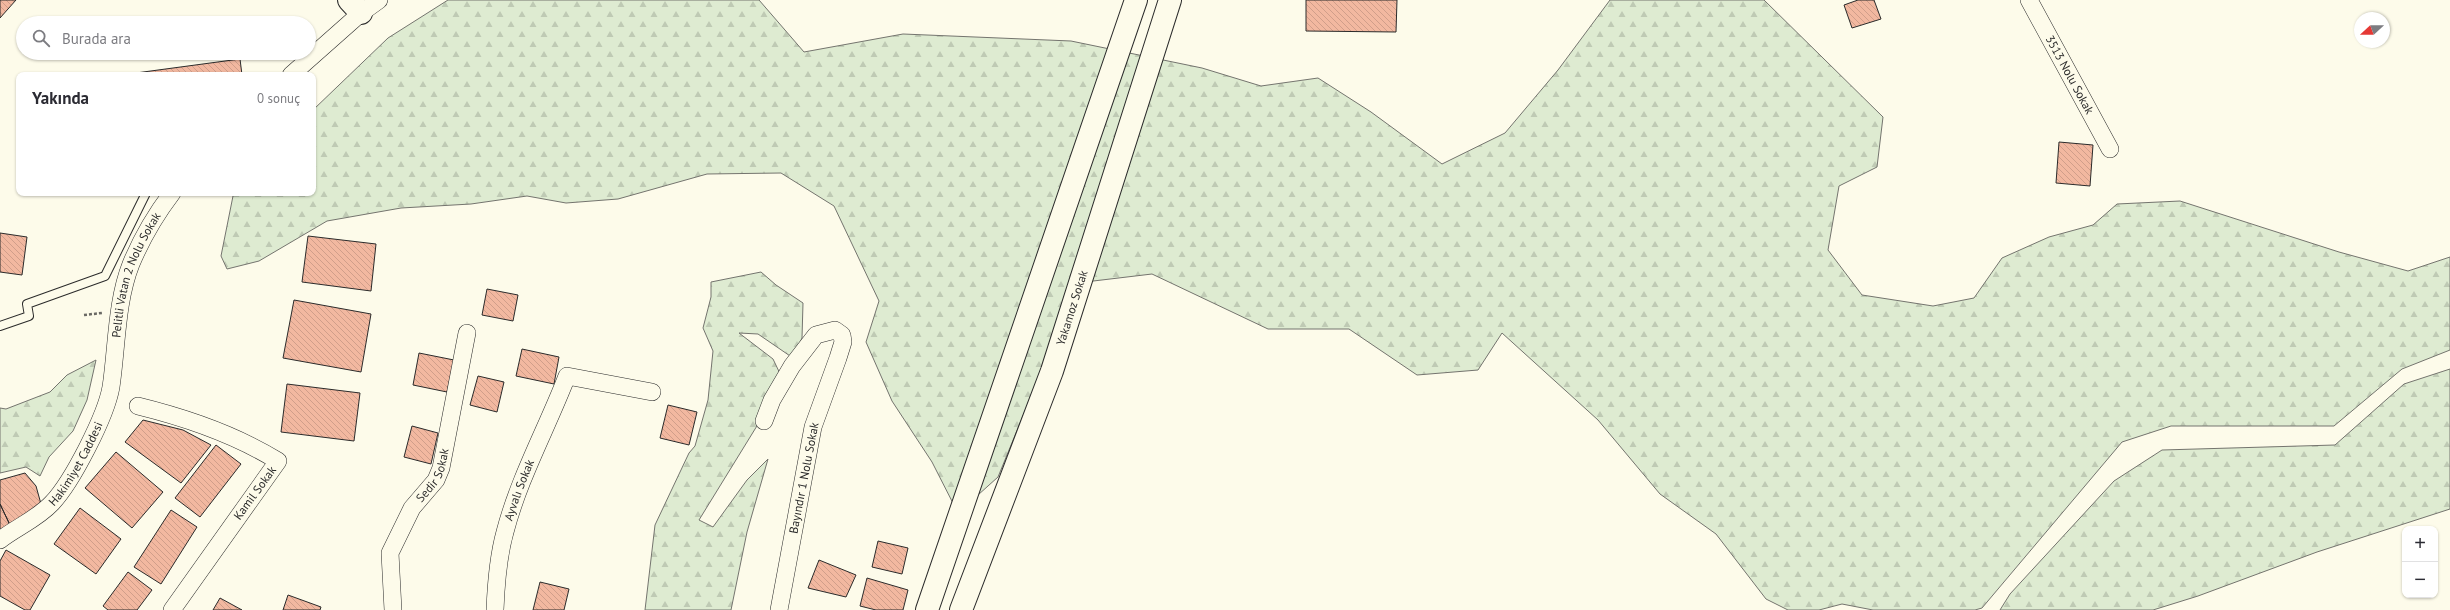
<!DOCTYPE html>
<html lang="tr">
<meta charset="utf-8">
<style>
:root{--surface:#fff;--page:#f2f2f3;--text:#2b2b33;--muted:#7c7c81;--line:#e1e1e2}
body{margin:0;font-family:"PT Sans",sans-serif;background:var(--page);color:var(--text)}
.controls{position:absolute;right:12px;bottom:12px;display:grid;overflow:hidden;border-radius:8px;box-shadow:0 1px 3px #0004}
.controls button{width:36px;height:36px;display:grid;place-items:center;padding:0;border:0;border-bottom:1px solid var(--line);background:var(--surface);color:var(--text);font:20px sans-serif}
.compass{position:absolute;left:2354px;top:12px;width:36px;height:36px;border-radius:50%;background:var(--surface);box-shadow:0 1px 3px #0004;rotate:249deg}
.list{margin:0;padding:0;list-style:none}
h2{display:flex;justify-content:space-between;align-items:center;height:52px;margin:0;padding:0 16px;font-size:17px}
h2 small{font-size:13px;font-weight:400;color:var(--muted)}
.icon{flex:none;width:22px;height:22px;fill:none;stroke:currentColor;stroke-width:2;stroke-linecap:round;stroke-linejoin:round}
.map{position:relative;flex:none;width:2450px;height:610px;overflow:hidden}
.search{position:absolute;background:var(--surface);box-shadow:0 1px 3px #0004;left:16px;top:16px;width:300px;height:44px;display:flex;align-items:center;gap:10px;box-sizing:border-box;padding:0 14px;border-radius:22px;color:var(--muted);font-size:15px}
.panel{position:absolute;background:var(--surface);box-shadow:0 1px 3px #0004;left:16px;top:72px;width:300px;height:124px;border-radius:8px}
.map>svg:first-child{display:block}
.forest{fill:url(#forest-firs);stroke:#74746e}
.building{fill:url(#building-back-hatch);stroke:#2b2b2b}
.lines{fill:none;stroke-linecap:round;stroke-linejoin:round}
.lane-casing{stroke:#2b2b2b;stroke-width:10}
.street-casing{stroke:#2b2b2b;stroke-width:18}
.secondary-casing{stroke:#2b2b2b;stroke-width:24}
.path{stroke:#6a6964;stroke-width:2.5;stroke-dasharray:3 2;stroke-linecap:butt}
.lane{stroke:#fdfbea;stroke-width:8}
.street{stroke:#fdfbea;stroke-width:17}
.secondary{stroke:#fdfbea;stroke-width:22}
.labels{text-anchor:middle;stroke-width:3;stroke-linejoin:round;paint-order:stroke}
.street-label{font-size:12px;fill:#2b2b2b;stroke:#fdfbea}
</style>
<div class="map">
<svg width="2450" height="610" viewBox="0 0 2450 610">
<defs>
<pattern id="forest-firs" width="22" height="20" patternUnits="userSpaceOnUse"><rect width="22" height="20" fill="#deebd1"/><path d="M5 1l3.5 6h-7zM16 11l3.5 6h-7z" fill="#bfcab4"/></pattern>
<pattern id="building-back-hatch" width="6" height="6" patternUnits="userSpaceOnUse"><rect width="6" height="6" fill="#f2b8a0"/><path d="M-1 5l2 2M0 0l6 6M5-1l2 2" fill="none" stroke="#d09e8a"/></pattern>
</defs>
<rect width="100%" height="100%" fill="#fdfbea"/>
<!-- forest -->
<path class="forest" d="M 448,0 L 759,0 L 804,52 L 903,34 L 1071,41 L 1202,68 L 1261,86 L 1318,78 L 1371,112 L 1442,164 L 1505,133 L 1558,70 L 1610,0 L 1764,0 L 1883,117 L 1877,167 L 1839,186 L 1828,250 L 1862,295 L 1933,306 L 1974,298 L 2002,258 L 2049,237 L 2093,225 L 2117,204 L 2180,201 L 2339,252 L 2408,271 L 2450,257 L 2450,350 L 2402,369 L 2334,426 L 2171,426 L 2122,442 L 1982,608 L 1975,610 L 1873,610 L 1842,604 L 1819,610 L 1788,610 L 1766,599 L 1716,534 L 1660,494 L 1598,420 L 1502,333 L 1478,370 L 1417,375 L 1349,329 L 1268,329 L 1152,274 L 1085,282 L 1036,384 L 998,477 L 958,513 L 932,462 L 892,401 L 866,342 L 879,301 L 834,206 L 781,173 L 707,174 L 618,199 L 566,203 L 527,196 L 471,204 L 401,208 L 327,221 L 259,261 L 227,269 L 221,256 L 233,196 L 236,193 L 313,193 L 313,110 L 388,38 Z
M 761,272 L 776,285 L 803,303 L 802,338 L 793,358 L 758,334 L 739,333 L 773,359 L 784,382 L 699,520 L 713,527 L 747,480 L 768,459 L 747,532 L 731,610 L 645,610 L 655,525 L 689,453 L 695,446 L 708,400 L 713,351 L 703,328 L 711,297 L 711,282 Z
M 96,360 L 87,400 L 73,431 L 49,457 L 40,476 L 26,467 L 0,473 L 0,408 L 6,409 L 50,392 L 67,375 Z
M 2450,369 L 2450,509 L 2317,552 L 2198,596 L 2153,610 L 2000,610 L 2010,594 L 2114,481 L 2162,450 L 2335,445 L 2404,384 Z"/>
<!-- building -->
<path class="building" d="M 0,0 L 16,0 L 0,18 Z
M 1306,0 L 1397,0 L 1396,32 L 1306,31 Z
M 1858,0 L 1874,0 L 1881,19 L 1852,28 L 1844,5 Z
M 240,59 L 242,75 L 121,75 Z
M 2059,142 L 2093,145 L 2090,186 L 2056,183 Z
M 0,233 L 27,237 L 22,275 L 0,272 Z
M 308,236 L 376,244 L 371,291 L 302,282 Z
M 487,289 L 518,295 L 513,321 L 482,315 Z
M 294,300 L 371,314 L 361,372 L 283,358 Z
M 522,349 L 559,357 L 554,384 L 516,376 Z
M 419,353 L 454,360 L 447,392 L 413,385 Z
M 478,376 L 504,382 L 497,412 L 470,405 Z
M 287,384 L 360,393 L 354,441 L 281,432 Z
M 668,405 L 697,412 L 689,445 L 660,438 Z
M 143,420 L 183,430 L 211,445 L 181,483 L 125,442 Z
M 412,426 L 438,433 L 431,464 L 404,457 Z
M 216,445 L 241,464 L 200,517 L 175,498 Z
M 116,452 L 163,492 L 132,528 L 85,488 Z
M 25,473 L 36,486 L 41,504 L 10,525 L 0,504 L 0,480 Z
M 0,504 L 10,525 L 0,530 Z
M 80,508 L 121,539 L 96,574 L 54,544 Z
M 171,510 L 197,527 L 161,584 L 134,567 Z
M 878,541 L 908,548 L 902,574 L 872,567 Z
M 6,550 L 50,575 L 30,610 L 25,610 L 0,596 L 0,561 Z
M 819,560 L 856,575 L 846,597 L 808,588 Z
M 128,572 L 152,590 L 137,610 L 108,610 L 103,606 Z
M 867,578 L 908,590 L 903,610 L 876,610 L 860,606 Z
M 540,582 L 569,589 L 564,610 L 533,610 Z
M 288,595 L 321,607 L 320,610 L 283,610 Z
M 220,598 L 242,610 L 213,610 Z"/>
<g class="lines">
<defs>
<path id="lane" d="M 0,326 L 29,316 L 27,304 L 105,276 L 146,193"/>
<g id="street">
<path id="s1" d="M 2029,0 L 2110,149"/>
<path d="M 291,75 L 361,13 L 379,0"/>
<path d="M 138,406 C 187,418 236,435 278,461 L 172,610"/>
<path d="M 764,421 L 772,400 L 792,366 L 816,335 L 835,330 L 842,335 L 843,342 L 838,358 L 813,427 L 779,610"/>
<path id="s2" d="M 0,540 C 17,527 37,519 52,503 C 72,482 106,416 111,387 C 117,347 116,302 131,264 C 141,240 156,214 172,193"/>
<path id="s3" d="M 393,610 L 390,553 L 412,508 L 436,480 L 441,468 L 467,333"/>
<path id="s4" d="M 495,610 C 496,584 498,557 505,532 C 519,478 547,428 567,376 L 652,392"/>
</g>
<g id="secondary">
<path d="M 349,0 L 361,13"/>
<path d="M 927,610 L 1136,0"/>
<path id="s5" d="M 961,610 L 1052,371 L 1170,0"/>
</g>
</defs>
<!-- lane casing -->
<use href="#lane" class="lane-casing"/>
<!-- street casing -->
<use href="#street" class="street-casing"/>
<!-- secondary casing -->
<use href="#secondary" class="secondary-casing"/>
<!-- path -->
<path class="path" d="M 84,315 L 102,313"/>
<!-- lane -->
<use href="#lane" class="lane"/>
<!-- street -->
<use href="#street" class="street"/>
<!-- secondary -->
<use href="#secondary" class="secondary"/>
</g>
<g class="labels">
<!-- street labels -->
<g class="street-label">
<text dy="4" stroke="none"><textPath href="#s1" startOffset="85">3513 Nolu Sokak</textPath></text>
<text dy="4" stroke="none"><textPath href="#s2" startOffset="311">Pelitli Vatan 2 Nolu Sokak</textPath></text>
<text dy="4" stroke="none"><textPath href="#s5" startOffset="322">Yakamoz Sokak</textPath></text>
<text dy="4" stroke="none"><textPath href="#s2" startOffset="110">Hakimiyet Caddesi</textPath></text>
<text dy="4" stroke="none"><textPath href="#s3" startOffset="147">Sedir Sokak</textPath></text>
<text transform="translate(804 478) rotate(-79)" y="4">Bayındır 1 Nolu Sokak</text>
<text dy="4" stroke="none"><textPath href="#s4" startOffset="123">Ayvalı Sokak</textPath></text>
<text transform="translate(255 493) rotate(-54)" y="4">Kamil Sokak</text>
</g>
</g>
</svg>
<div class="controls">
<button>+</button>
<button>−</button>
</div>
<svg class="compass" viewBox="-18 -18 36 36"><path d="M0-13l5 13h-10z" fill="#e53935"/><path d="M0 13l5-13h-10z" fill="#7c7c81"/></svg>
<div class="search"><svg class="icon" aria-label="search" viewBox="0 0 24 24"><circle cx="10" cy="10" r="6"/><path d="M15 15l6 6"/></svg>Burada ara</div>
<section class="panel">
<h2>Yakında<small>0 sonuç</small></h2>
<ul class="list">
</ul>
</section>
</div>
